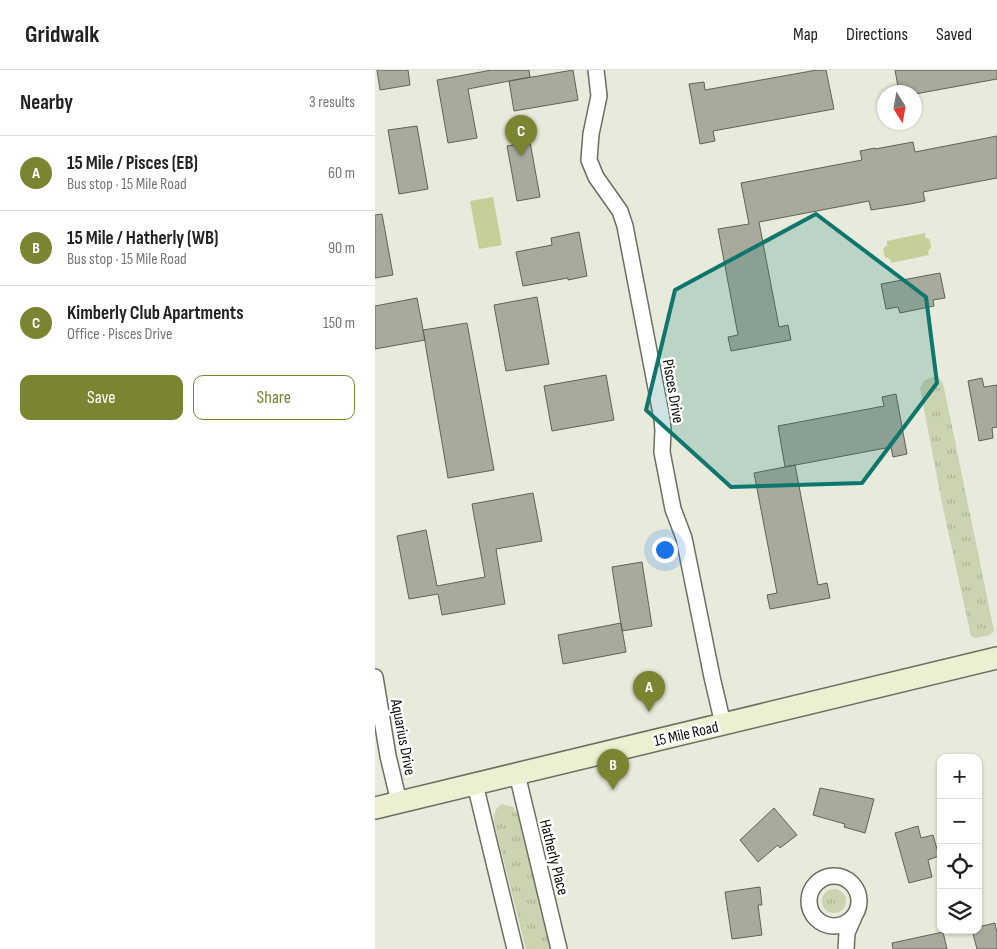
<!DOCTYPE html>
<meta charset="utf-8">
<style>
:root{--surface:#fff;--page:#f6f6f6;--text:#222;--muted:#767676;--line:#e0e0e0;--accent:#7a8431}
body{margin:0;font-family:"Sofia Sans Condensed",sans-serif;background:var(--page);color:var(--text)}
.controls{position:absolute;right:15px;bottom:15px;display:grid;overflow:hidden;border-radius:10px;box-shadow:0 1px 4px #0004}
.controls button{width:45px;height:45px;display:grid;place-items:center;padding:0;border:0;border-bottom:1px solid var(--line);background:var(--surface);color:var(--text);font:25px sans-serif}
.compass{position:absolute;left:502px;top:15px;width:45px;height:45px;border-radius:50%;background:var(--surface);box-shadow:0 1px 4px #0004;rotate:169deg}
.you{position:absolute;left:289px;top:479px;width:18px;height:18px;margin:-12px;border:4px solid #fff;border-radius:50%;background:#1a73e8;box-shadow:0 0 0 8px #1a73e833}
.badge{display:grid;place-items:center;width:32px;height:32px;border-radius:50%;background:var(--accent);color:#fff;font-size:16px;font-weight:700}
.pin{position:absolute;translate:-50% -41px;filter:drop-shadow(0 1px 2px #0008)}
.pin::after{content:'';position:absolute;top:26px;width:18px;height:15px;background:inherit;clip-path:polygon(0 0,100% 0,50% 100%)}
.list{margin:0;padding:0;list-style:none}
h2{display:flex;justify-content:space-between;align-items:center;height:65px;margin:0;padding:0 20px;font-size:21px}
h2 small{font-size:16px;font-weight:400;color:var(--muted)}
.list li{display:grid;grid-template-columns:32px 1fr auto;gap:15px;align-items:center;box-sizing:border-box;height:75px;padding:0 20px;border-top:1px solid var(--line)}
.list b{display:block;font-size:19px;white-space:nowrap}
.list p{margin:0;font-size:16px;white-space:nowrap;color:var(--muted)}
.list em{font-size:16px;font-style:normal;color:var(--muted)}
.actions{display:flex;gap:10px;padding:15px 20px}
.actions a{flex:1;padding:11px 0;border:1px solid var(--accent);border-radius:10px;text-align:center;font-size:18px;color:var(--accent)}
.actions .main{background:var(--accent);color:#fff}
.icon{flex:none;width:28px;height:28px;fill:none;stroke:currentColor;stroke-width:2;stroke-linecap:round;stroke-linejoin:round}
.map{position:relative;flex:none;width:622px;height:879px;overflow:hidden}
header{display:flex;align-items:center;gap:30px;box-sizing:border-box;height:70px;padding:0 25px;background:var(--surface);border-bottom:1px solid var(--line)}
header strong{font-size:24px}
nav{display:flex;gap:28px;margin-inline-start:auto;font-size:18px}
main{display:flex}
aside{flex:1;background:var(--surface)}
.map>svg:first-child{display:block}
.grass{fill:url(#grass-tufts)}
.water{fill:#c5cf97}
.building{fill:#a8ab9c;stroke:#606255}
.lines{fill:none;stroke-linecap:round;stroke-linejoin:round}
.street-casing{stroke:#6c6e60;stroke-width:18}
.secondary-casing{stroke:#6c6e60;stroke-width:24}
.street{stroke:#fff;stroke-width:15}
.secondary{stroke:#ecf0d0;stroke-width:21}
.marked{fill:#0f766e;fill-opacity:0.2;stroke:#0f766e;stroke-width:4;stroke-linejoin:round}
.labels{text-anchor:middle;stroke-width:5;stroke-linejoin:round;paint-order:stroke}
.street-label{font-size:16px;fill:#0c0d08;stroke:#fff}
</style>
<header>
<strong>Gridwalk</strong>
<nav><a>Map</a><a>Directions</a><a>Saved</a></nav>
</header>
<main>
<aside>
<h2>Nearby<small>3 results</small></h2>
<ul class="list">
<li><span class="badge">A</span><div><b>15 Mile / Pisces (EB)</b><p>Bus stop · 15 Mile Road</p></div><em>60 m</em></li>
<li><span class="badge">B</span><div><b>15 Mile / Hatherly (WB)</b><p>Bus stop · 15 Mile Road</p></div><em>90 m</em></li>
<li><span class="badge">C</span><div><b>Kimberly Club Apartments</b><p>Office · Pisces Drive</p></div><em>150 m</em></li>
</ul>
<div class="actions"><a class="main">Save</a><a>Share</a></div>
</aside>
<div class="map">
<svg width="622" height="879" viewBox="0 0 622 879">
<defs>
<pattern id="grass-tufts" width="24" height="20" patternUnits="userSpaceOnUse" patternTransform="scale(1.25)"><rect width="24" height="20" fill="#ccd3b0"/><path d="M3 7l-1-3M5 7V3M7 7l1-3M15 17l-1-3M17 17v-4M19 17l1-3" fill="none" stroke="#aeb496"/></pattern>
</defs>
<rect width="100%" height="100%" fill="#e8ebdb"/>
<!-- grass -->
<path class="grass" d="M 556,307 L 563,307 L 568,313 L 619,561 L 615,565 L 600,568 L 596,566 L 567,433 L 545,318 L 549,311 Z
M 127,734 L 138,737 L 143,746 L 175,879 L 151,879 L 119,752 C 119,743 120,738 127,734 Z
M447 831a12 12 0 1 1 24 0a12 12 0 1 1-24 0Z"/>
<!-- water -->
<path class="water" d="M 118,127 L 127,175 L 104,179 L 95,131 Z
M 550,163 L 550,167 L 555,170 L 556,177 L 553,182 L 554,185 L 516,193 L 516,190 L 510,187 L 508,179 L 512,175 L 512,171 Z"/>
<!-- building -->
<path class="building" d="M 2,0 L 33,0 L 35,15 L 5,20 Z
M 117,0 L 154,0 L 155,7 L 93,19 L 102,68 L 73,73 L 62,10 Z
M 198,0 L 203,30 L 139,41 L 134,11 Z
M 442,0 L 451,0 L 459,39 L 338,61 L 340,71 L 325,74 L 314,14 L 329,12 L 330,20 Z
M 520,0 L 622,0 L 622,9 L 540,24 L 540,22 L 524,22 Z
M 42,56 L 53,119 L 24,124 L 13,60 Z
M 622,66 L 622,108 L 548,122 L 550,131 L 535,134 L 496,140 L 494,131 L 384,152 L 404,257 L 413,255 L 416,270 L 356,281 L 353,267 L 363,265 L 343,159 L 374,154 L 366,113 L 487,90 L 485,81 L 500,78 L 500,79 L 538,72 L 540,82 Z
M 155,72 L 165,127 L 142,131 L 132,76 Z
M 7,144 L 18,205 L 0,208 L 0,145 Z
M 204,162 L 212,206 L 193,210 L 193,208 L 148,216 L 141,182 L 177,175 L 176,168 Z
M 565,203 L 570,228 L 558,230 L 559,236 L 525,243 L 523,237 L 511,239 L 506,214 Z
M 162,227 L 174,294 L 131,301 L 119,235 Z
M 42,228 L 50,270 L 0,279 L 0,236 Z
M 92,253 L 119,400 L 73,408 L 48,260 Z
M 231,305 L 239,350 L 177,361 L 169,316 Z
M 607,308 L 609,317 L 622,315 L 622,357 L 617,358 L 618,368 L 604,371 L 593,311 Z
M 521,324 L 532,384 L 518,387 L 516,377 L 410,397 L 403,356 L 509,336 L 507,327 Z
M 420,395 L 443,515 L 452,513 L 455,528 L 395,539 L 392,525 L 402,523 L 379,403 Z
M 158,423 L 167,471 L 121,479 L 130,534 L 67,545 L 63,524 L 34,529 L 22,466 L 51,460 L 62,516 L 110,507 L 97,434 Z
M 267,492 L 277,556 L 247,561 L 237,497 Z
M 246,553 L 251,582 L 188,594 L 183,565 Z
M 445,718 L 499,729 L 490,763 L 469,757 L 470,754 L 438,745 Z
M 399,738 L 422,765 L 405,778 L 403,775 L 383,792 L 365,770 Z
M 543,756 L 546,768 L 558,765 L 564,786 L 553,790 L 557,807 L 534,813 L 520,763 Z
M 385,817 L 387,835 L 383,835 L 387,865 L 357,869 L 350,822 Z
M 620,853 L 622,863 L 622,879 L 602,879 L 597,860 L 603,860 L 603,857 Z
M 568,862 L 572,879 L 518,879 L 517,873 Z"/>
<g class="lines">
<defs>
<path id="street" d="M 221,0 L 224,26 L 216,64 L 214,90 L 221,107 L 245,141 L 250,156 L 287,349 L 288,360 L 287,382 L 298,439 L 309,468 L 337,607 L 348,654
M 0,607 L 13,686 L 24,732
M 142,704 L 184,879
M 100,714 L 140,879
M434 831a25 25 0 1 1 50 0a25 25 0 1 1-50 0Z
M 471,879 L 472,863 L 479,847"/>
<path id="secondary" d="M 0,738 L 622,588"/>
</defs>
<!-- street casing -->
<use href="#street" class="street-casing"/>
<!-- secondary casing -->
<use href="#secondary" class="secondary-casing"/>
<!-- street -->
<use href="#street" class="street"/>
<!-- secondary -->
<use href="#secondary" class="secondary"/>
</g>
<!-- marked area -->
<path class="marked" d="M 441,144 L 551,227 L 562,313 L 487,413 L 356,417 L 271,340 L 300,220 Z"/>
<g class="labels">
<!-- street labels -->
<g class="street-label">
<text transform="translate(299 321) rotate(80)" y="6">Pisces Drive</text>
<text transform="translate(311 663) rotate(-13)" y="6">15 Mile Road</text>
<text transform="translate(29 667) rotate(79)" y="6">Aquarius Drive</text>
<text transform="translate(180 787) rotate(76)" y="6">Hatherly Place</text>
</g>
</g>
</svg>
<div class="controls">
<button>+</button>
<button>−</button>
<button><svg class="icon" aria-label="locate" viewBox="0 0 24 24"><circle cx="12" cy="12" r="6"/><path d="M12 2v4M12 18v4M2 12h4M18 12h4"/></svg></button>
<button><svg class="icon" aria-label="layers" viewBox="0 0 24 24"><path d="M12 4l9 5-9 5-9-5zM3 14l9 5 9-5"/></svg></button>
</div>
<svg class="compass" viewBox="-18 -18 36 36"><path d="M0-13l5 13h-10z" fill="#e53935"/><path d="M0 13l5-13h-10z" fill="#767676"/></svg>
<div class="you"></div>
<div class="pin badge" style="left:274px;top:642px">A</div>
<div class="pin badge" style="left:238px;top:720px">B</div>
<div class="pin badge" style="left:146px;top:86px">C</div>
</div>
</main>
